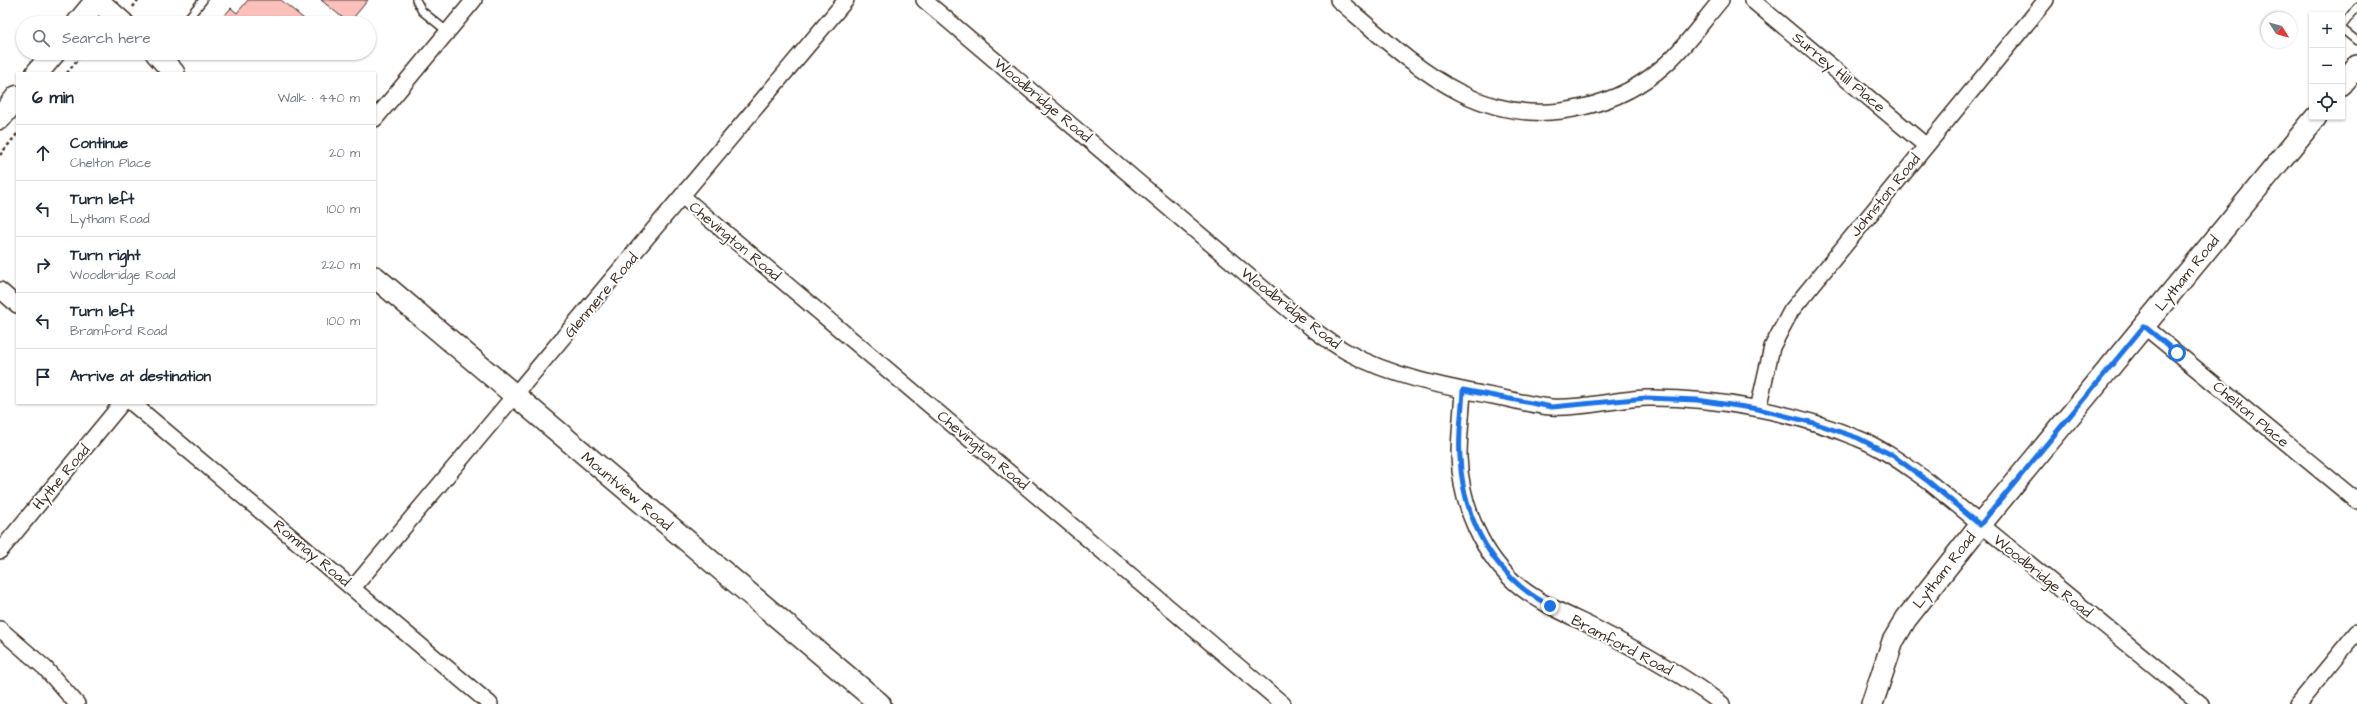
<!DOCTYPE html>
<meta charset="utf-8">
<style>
:root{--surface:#fff;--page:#f2f2f3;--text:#1f2937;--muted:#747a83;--line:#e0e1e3}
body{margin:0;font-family:"Architects Daughter",sans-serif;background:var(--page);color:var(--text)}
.controls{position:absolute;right:12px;top:12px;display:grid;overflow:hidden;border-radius:0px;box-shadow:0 1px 3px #0004}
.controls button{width:36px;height:36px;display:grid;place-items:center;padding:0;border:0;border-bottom:1px solid var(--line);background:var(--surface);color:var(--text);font:20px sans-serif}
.compass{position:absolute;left:2261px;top:12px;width:36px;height:36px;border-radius:50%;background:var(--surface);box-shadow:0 1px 3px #0004;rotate:127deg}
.stop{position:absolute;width:12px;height:12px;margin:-9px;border:3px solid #1a73e8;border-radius:50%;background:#fff}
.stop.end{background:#1a73e8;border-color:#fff;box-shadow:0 1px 4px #0008}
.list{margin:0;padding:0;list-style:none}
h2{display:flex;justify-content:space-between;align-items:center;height:52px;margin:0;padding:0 16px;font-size:17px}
h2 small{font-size:13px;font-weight:400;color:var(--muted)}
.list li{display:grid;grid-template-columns:26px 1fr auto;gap:12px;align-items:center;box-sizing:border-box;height:56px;padding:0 16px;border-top:1px solid var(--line)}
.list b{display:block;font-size:15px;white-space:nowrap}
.list p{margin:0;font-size:13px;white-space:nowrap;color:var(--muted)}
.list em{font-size:13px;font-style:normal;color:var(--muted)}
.icon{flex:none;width:22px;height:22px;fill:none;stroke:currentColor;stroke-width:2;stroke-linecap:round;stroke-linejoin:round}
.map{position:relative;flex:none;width:2357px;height:704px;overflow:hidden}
.search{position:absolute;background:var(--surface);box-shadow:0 1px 3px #0004;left:16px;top:16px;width:360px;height:44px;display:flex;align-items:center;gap:10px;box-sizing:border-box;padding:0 14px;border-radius:22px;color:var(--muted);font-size:15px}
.panel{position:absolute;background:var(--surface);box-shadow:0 1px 3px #0004;left:16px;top:72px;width:360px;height:332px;border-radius:0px}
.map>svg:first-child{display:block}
.building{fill:#fcc0bc;stroke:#3b2a1e}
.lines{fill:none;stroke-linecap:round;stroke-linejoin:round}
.lane-casing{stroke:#3b2a1e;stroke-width:10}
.street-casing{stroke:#3b2a1e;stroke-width:18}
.secondary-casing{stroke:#3b2a1e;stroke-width:24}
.primary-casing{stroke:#3b2a1e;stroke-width:25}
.path{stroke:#3b2a1e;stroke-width:2.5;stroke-dasharray:3 3;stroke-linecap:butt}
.lane{stroke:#fff;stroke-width:7}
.street{stroke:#fff;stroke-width:15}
.secondary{stroke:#fff;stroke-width:21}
.primary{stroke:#fff;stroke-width:22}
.route{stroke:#1a73e8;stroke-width:5}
.labels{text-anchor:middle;stroke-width:4;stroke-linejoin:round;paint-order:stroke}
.street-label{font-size:15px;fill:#3b2a1e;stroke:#fff}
</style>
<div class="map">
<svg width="2357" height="704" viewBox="0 0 2357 704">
<rect width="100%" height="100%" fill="#fff"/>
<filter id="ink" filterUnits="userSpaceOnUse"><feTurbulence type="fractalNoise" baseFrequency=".025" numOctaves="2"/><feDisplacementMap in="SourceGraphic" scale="8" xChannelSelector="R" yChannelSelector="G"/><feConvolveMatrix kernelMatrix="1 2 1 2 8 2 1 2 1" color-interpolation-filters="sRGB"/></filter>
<g filter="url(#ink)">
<!-- building -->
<path class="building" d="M 248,0 L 281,0 L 309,23 L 218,23 L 231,8 L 237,13 Z
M 321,0 L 368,0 L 349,23 Z"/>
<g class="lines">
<defs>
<path id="lane" d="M 416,0 L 422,11 L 448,32
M 184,23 L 203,0
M 2342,26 L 2357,7
M 2342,29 L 2357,41"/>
<path id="street" d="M 924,0 L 1271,295 C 1295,315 1319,336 1347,352 C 1394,378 1451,388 1503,398 C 1518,401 1535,406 1551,407 C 1582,409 1615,399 1646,398 C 1714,397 1794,412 1857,438 C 1883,448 1906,466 1929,482 L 2201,704
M 1338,0 C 1411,62 1479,133 1583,107 C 1614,100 1643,85 1666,64 C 1686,46 1703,21 1721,0
M 1752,0 L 1925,145
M 375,119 L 474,0
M 682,196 L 1283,704
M 0,290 L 17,305
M 2144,326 L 2357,501
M 1463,390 C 1462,412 1459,435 1459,457 C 1461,506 1482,556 1520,587 C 1543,605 1571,616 1597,629 C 1640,651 1683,675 1722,704
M 132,403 L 490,704
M 1758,409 L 1772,347 L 1791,311 L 2046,0
M 0,551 L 122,403
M 353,588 L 846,0
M 0,629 L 45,668 L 77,704
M 2298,704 L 2357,632"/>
<path id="secondary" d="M 97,0 L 123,23
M 156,53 L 174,73
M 2342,84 L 2357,66
M 375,277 L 880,704
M 1872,704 L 1893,641 L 1906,619 L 1980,525 L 2316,117"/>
<path id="primary" d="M 78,23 L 97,0
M 37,73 L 54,53
M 0,118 L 17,97"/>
</defs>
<!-- lane casing -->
<use href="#lane" class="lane-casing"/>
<!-- street casing -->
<use href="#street" class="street-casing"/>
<!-- secondary casing -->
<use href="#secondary" class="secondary-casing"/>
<!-- primary casing -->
<use href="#primary" class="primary-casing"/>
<!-- path -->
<path class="path" d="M 133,7 L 138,0
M 67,73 L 83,53
M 0,155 L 17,134"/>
<!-- lane -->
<use href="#lane" class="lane"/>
<!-- street -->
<use href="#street" class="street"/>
<!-- secondary -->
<use href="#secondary" class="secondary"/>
<!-- primary -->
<use href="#primary" class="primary"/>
</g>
</g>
<g class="lines" filter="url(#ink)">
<!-- route -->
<path class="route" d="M 1550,606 C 1540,600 1529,594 1520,586 C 1482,553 1462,507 1460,457 C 1458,435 1462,412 1463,390 L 1552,407 L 1646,398 L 1697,400 L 1758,409 L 1814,423 L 1858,438 L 1892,455 L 1929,482 L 1980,525 L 2144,326 L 2177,353"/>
</g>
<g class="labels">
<!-- street labels -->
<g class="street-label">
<text transform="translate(1839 72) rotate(40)" y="5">Surrey Hill Place</text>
<text transform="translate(1043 100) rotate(40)" y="5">Woodbridge Road</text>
<text transform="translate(1885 195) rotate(-51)" y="5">Johnston Road</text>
<text transform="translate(735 241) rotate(40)" y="5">Chevington Road</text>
<text transform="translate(2187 273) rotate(-51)" y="5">Lytham Road</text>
<text transform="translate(601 295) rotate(-50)" y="5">Glenmere Road</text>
<text transform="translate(1291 308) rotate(38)" y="5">Woodbridge Road</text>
<text transform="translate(2251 414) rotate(40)" y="5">Chelton Place</text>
<text transform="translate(983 450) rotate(40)" y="5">Chevington Road</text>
<text transform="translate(61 477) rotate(-50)" y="5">Hythe Road</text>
<text transform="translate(627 491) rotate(40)" y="5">Mountview Road</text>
<text transform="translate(312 553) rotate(40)" y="5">Romnay Road</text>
<text transform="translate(1944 570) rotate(-52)" y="5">Lytham Road</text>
<text transform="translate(2043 576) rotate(39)" y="5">Woodbridge Road</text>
<text transform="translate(1622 645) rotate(28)" y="5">Bramford Road</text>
</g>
</g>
</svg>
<div class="controls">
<button>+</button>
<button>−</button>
<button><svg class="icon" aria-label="locate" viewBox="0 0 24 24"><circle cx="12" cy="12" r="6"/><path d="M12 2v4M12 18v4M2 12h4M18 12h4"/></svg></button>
</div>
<svg class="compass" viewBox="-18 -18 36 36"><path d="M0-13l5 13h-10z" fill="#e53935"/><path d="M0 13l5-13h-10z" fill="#747a83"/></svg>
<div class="stop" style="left:2177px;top:353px"></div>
<div class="stop end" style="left:1550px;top:606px"></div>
<div class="search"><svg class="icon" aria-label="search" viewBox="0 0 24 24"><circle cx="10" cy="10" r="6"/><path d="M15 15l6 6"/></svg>Search here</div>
<section class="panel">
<h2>6 min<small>Walk · 440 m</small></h2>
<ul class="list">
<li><svg class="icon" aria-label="ahead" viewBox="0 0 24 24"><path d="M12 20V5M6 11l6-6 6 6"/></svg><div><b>Continue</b><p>Chelton Place</p></div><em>20 m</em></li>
<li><svg class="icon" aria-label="left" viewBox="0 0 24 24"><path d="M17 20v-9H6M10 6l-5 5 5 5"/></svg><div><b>Turn left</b><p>Lytham Road</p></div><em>100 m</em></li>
<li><svg class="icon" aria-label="right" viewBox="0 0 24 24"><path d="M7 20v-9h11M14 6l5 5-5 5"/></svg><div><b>Turn right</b><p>Woodbridge Road</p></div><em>220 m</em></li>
<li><svg class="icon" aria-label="left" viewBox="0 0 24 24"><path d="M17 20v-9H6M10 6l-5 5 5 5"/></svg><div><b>Turn left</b><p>Bramford Road</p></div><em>100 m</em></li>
<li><svg class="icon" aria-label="arrive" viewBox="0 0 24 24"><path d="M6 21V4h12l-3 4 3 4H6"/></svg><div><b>Arrive at destination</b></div></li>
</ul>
</section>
</div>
